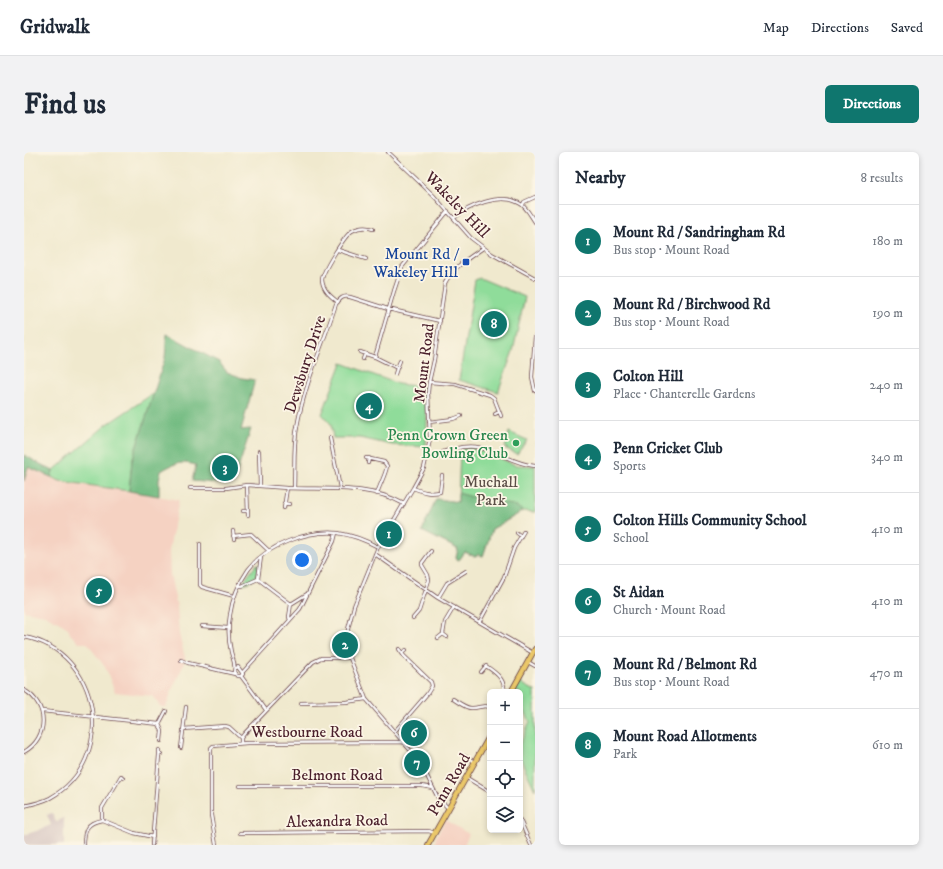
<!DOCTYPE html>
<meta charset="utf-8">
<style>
:root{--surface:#fff;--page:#f2f2f3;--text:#1f2937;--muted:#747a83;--line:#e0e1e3;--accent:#0f766e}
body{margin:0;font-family:"IM FELL DW Pica",serif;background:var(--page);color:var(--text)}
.controls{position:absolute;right:12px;bottom:12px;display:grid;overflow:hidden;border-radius:6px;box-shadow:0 2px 6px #0003}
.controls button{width:36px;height:36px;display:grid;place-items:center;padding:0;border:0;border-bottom:1px solid var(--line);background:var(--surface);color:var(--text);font:20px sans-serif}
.you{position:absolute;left:278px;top:408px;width:14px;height:14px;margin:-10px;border:3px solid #fff;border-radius:50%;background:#1a73e8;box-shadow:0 0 0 6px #1a73e833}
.badge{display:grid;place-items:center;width:26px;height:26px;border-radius:50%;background:var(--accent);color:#fff;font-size:13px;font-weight:700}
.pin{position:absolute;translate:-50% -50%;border:2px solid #fff;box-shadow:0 1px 4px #0006}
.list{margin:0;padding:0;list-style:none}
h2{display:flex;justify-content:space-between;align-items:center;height:52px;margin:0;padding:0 16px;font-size:17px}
h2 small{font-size:13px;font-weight:400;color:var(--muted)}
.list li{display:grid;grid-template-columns:26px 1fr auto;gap:12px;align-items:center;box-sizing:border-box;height:72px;padding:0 16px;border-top:1px solid var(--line)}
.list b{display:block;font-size:15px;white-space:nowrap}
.list p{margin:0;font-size:13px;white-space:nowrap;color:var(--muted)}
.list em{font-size:13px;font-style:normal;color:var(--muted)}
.icon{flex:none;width:22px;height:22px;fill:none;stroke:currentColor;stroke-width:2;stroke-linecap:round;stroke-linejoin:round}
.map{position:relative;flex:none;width:511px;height:693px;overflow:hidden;border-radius:6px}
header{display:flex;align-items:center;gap:24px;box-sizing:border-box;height:56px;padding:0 20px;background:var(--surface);border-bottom:1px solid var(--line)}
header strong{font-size:19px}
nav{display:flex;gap:22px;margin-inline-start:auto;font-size:14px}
.intro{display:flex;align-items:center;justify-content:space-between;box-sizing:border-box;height:96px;padding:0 24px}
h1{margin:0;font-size:28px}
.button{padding:10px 18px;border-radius:6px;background:var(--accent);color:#fff;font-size:14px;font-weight:700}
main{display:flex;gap:24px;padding:0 24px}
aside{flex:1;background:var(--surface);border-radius:6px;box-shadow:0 2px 6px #0003}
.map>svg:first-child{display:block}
.built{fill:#f5d2c2}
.industrial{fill:#d1bfbd}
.green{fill:#8fdc9a;stroke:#6c7e62}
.forest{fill:#73bc82;stroke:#5e6e56}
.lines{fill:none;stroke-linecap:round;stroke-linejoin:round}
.stream{stroke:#68bfe5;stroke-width:1}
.minor-casing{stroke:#633d43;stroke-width:4}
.trunk-casing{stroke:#633d43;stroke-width:6}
.minor{stroke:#fff;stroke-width:2.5}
.trunk{stroke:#eac769;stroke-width:4.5}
.transit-dot{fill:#1a4fb4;stroke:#fcf5e5;stroke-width:1.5}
.leisure-dot{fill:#2e9e5b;stroke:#fcf5e5;stroke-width:1.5}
.labels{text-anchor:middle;stroke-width:3.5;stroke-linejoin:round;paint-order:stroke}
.street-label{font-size:16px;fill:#4a1f2b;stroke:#fcf5e5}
.transit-label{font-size:16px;fill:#164399;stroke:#fcf5e5;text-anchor:end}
.leisure-label{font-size:16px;fill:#27864d;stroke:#fcf5e5;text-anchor:end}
.park-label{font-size:16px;fill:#5b4e47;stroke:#fcf5e5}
</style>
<header>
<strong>Gridwalk</strong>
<nav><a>Map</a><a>Directions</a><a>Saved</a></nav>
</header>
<div class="intro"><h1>Find us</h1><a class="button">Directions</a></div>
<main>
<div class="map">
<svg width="511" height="693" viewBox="0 0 511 693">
<rect width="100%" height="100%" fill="#fcf5e5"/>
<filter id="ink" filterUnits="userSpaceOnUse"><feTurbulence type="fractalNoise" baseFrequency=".025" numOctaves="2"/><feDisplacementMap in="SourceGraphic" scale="8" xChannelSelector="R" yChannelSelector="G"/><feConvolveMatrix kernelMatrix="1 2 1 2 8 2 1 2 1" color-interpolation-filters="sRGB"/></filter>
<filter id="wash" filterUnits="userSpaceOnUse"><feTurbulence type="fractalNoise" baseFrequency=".012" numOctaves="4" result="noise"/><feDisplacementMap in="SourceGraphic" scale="16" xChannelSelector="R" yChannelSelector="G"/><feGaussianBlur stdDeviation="0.9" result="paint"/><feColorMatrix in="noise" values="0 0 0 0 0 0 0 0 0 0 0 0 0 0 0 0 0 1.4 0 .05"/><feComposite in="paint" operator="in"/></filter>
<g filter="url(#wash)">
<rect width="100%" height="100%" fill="#f0e9ce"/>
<!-- built -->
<path class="built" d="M 4,315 L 36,329 L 88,336 L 155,348 L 145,398 L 146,422 L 153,455 L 155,482 L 161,506 L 159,514 L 149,536 L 142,555 L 137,555 L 128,544 L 91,540 L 81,515 L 63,491 L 55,491 L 46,482 L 44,476 L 36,471 L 21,463 L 0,459 L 0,329 Z
M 421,668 L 445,682 L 440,693 L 410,693 L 412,688 L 411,687 Z"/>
<!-- industrial -->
<path class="industrial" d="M 28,661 L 32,670 L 40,666 L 40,693 L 0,693 L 0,683 L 15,678 L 27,673 L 23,663 Z"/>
<!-- green -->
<path class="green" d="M 456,126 L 501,145 L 489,199 L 474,240 L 435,228 L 451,128 Z
M 318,211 L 374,232 L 401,235 L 403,269 L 402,295 L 368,293 L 336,286 L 309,286 L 307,272 L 298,262 Z
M 130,241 L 108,309 L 105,339 L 36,329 L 27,325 L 29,319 L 82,273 Z
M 485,280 L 503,288 L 493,302 L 481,296 Z
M 445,296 L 462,300 L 491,313 L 511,314 L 511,360 L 499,359 L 468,377 L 459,404 L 454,402 L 452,405 L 441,400 L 435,408 L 432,406 L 434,397 L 398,379 L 412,347 L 434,350 L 436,298 Z
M 233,412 L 235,413 C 233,426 232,428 219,432 L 219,430 Z
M 495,530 L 511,539 L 511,638 L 496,606 L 496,592 L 506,570 L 496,549 L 496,540 L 490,540 Z"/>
<!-- forest -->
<path class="forest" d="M 143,182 L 195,210 L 203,220 L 218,226 L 231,228 L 217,278 L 227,277 L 210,329 L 204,332 L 168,329 L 172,313 C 157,309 150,311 137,319 L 135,327 L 135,344 L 105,339 L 108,309 L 141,206 Z
M 0,303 L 29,319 L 27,325 L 4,315 L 0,329 Z
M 434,341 L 466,350 L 490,353 L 499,359 L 468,377 L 459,404 L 454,402 L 452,405 L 441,400 L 435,408 L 432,406 L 434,397 L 398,379 L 412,347 L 434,350 Z"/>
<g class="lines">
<!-- stream -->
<path class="stream" d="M 0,307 L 1,308"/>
</g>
</g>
<g filter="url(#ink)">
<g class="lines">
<defs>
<path id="minor" d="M 364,0 L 410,44 L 447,86 L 468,102 L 511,126
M 499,53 L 500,50 L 511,45
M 430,66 C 445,54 476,40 495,51 C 503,55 506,63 511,70
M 314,98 L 342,107
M 314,150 C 306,144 299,138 298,128 C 298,120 321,83 328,79 C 335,75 343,75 349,77
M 511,184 L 508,225 L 511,239
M 336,200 L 351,205 L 373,216 L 371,222
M 351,205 L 370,139 L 378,115 L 424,59
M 339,207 L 341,202
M 373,216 L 376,209
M 405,230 L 431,232 L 466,243 L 470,246 L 477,264
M 471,262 L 475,260
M 405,270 L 429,267 L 437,264
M 306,286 L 316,336
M 235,299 L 236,334
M 403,303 L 419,305 L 433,304
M 413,304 C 418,300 423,298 430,297 C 464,287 480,311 511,314
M 342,306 L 360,310 L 363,314 C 362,322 355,334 353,342
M 344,311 L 345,306
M 223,333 L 224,363
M 166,336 L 202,336 L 223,333 L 263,336
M 270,336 C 271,316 269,295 273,275 C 280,233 299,193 312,152 C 316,147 319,143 326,145 L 364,157 L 416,169
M 389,336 C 399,340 405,342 416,340 L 418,323
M 260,351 L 265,352
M 260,356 L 263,336 C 302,338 345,332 380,352
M 219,359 L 224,359
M 209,379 L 210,387
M 493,381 L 497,384
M 209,384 L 227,382 L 245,399
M 176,392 L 176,433 L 178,435 L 210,444
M 351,402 L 414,446 L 509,501
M 234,427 L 267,452
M 215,434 L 218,434 L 234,427 L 237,405
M 414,446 L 423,431 L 442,419
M 389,466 L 395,459 L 405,428 L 404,423 L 398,413 L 398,411 L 407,399
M 266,468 L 265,465 L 267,452 L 283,442
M 456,469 L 480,425 L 490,396 L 500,379
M 178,474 L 204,476
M 419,482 L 421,470 L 430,455
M 0,485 C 77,499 95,608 26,646 C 18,650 9,652 0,654
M 414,486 L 419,482 L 423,485
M 378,501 L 382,498
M 157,508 L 164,511 L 211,522
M 504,510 L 511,514
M 212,516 L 214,515 L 219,522 L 217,524
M 457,520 L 462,514 C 469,519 480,526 480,536 L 484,540
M 218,521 L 276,457 L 310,389 L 312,381
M 217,524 L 213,524 L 210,520 C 212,512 209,508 207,500 C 204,487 204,475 206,463 C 208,448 215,431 224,418 C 242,393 284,378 314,381 C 328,383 341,388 354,395
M 217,524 L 242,558
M 0,538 C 25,552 25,586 0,600
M 429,547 C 434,550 441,556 447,556 C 454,557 459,552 466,555
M 277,551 L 322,550 L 342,547
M 18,559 L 135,572 L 138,579 L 137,589
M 135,572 L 142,559
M 159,577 L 201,574 L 205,575 L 217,586
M 371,579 L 403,542 L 408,534 L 407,530 L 380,504 L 375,497
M 217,591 L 217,586 L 220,582 L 289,510 L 297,506 L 326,506
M 157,596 L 162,555
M 135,598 L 135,603 L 137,602
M 440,604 L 451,610
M 443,626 L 466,640
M 216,634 L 398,634 L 409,636
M 424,656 L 414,646 L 402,622 L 386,598 L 342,547 L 326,506 L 323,490 L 324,477 L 330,454 L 354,395 L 389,336 L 400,316 L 403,303 L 406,286 L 404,240 L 405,230 L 410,208 L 421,131 C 429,115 445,106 459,96
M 78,668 L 110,681 L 129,685
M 496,668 L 507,693
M 216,681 L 405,679 L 410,681
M 60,693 C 60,678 62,671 78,668 L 78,656 L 97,624 L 99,626
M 128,693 L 135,603
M 192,693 L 187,663 L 187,596 L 189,594 L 223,591 L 380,590"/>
<path id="trunk" d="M 487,540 L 511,497
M 404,693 L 466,583"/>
</defs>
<!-- minor casing -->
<use href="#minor" class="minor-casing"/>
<!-- trunk casing -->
<use href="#trunk" class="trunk-casing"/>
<!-- minor -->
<use href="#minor" class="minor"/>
<!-- trunk -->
<use href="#trunk" class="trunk"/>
</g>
</g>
<!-- markers -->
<rect class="transit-dot" x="438" y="106" width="8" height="8" rx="2"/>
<circle class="leisure-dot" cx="492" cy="291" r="4"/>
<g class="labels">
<!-- street labels -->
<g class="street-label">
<text transform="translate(434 52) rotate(46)" y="6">Wakeley Hill</text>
<text transform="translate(399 211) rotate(-83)" y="6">Mount Road</text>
<text transform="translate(280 212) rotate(-72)" y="6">Dewsbury Drive</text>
<text x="283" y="585">Westbourne Road</text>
<text x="313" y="628">Belmont Road</text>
<text transform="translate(424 632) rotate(-60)" y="6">Penn Road</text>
<text transform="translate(313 668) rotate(-1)" y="6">Alexandra Road</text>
</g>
<!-- transit labels -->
<g class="transit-label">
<text x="434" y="107">Mount Rd /<tspan x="434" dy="18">Wakeley Hill</tspan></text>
</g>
<!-- leisure labels -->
<g class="leisure-label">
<text x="484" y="288">Penn Crown Green<tspan x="484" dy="18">Bowling Club</tspan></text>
</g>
<!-- park labels -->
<g class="park-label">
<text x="467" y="335">Muchall<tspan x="467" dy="18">Park</tspan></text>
</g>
</g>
</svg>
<div class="controls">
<button>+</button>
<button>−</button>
<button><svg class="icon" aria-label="locate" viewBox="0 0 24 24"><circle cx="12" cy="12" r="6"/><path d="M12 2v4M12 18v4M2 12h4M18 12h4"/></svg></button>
<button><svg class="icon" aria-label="layers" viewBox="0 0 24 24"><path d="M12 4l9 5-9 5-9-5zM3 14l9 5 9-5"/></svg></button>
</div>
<div class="you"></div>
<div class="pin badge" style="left:365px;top:382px">1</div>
<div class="pin badge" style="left:321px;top:493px">2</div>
<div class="pin badge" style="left:201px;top:316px">3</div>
<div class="pin badge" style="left:345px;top:254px">4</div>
<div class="pin badge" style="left:75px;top:439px">5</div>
<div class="pin badge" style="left:390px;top:581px">6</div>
<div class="pin badge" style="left:393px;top:611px">7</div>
<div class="pin badge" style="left:470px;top:172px">8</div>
</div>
<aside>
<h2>Nearby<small>8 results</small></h2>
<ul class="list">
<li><span class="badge">1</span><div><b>Mount Rd / Sandringham Rd</b><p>Bus stop · Mount Road</p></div><em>180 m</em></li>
<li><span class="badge">2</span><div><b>Mount Rd / Birchwood Rd</b><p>Bus stop · Mount Road</p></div><em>190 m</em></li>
<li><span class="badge">3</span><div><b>Colton Hill</b><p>Place · Chanterelle Gardens</p></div><em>240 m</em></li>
<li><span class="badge">4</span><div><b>Penn Cricket Club</b><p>Sports</p></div><em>340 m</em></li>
<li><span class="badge">5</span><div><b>Colton Hills Community School</b><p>School</p></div><em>410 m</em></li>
<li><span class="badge">6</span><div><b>St Aidan</b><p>Church · Mount Road</p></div><em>410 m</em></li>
<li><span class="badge">7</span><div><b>Mount Rd / Belmont Rd</b><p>Bus stop · Mount Road</p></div><em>470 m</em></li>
<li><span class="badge">8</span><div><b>Mount Road Allotments</b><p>Park</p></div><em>610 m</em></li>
</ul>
</aside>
</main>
